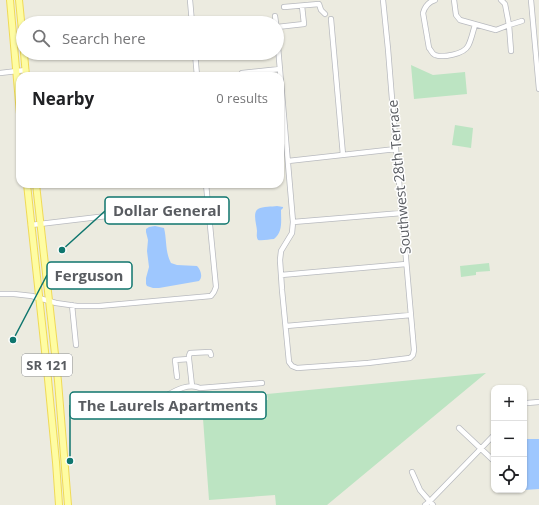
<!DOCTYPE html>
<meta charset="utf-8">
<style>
:root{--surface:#fff;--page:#f2f2f2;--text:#202124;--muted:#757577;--line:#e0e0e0}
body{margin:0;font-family:"Open Sans",sans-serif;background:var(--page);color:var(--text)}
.controls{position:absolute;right:12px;bottom:12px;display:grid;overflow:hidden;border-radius:8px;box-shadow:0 1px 3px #0004}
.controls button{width:36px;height:36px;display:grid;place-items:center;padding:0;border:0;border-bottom:1px solid var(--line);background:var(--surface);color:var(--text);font:20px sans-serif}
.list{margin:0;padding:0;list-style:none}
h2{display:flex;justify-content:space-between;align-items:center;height:52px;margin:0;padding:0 16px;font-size:17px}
h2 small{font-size:13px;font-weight:400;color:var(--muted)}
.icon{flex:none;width:22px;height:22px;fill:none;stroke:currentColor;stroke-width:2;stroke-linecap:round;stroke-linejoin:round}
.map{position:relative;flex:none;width:539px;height:505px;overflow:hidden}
.search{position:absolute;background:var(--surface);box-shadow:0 1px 3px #0004;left:16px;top:16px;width:268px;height:44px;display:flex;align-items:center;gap:10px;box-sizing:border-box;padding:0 14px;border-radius:22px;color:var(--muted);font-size:15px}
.panel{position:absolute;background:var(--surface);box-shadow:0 1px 3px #0004;left:16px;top:72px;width:268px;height:116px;border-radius:12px}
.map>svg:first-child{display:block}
.green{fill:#bce4c2}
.water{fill:#9ec7fe}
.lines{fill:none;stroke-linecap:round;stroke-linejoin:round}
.minor-casing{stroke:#b8babf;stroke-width:6}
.major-casing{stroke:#f0da56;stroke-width:8}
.minor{stroke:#fff;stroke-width:4.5}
.major{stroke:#fefca3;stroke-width:6}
.labels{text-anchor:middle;stroke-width:3;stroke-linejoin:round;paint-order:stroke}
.shield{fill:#fff;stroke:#8b8d90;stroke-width:1}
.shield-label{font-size:13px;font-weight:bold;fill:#595c61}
.street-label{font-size:14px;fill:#595c61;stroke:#fff}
.leader{fill:none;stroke:#0f766e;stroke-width:1.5}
.callout-dot{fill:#0f766e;stroke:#fff;stroke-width:1.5}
.callout{fill:#fff;stroke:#0f766e;stroke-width:1.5}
.callout-label{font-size:15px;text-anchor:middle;font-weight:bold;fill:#595c61}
</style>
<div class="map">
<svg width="539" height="505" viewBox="0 0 539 505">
<rect width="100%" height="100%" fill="#ecebe0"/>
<!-- green -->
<path class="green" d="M 411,65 L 433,75 L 465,72 L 467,94 L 414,99 Z
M 455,125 L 473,128 L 471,148 L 452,145 Z
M 489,263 L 490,271 L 476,272 L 476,275 L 461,277 L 460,266 Z
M 486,373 L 327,505 L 276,505 L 275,495 L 209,500 L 202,405 L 268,400 L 267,394 Z"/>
<!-- water -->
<path class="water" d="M 277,206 L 283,207 L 283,208 L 281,210 C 281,221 283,232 274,239 C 269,239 263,241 258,240 C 256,236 257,234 257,231 C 257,225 252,213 258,209 C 263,206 272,207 277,206 Z
M 155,226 L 164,228 C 167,240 165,252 171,263 L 177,265 L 197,266 C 201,270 203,277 199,281 L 159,288 L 153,288 L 147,286 L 146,284 L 146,278 L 149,267 L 147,251 L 148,240 L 146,232 L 146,229 L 149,227 Z
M 524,439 L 539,439 L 539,489 L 524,490 Z"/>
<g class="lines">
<defs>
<path id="minor" d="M 190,0 L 192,23
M 435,0 C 428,2 425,6 423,13 L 429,48 C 431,50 432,54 435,55 C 443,58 464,54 468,46 C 471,41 473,31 475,25
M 454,0 L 456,15 L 460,20 L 496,30 L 509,25 L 505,4 L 501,0
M 531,0 L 539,89
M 284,7 L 319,4 L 321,10 L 325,14
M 275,16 L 276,23
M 331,19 L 343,155
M 277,27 L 304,24 L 302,6
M 277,35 L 293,222 L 292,233 L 281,251 L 280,260 L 282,290 L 289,362 L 292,366 L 297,368 L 368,363 L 410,358 L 413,355 L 414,350 L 402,213 L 396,149 L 388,49 L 383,0
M 511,51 L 509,25 L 522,21
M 195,53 L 197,76
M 0,73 L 26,70
M 242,73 L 280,69
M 288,161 L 396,149
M 293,222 L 402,213
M 31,225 L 208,204
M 281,275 L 406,264
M 0,294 L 14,294 L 32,296 L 56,303 L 77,306 L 99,306 L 211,296 L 214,292 L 216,287 L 206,184
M 72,305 L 76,345
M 286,326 L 411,315
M 189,359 L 189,356 L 190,353 L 210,352 L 211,355
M 177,377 L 175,360 L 189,359 L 192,386
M 162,398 C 173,392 188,382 200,388 L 262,383
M 524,404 L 527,403 L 539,402
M 459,428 L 494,461
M 412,472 L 420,490 L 433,505
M 425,505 L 430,501 L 494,435"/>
<path id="major" d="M 10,0 L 20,114
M 19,0 L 23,41
M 24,53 L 26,76
M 27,184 L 48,379 L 56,462 L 59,505
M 36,184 L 58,381 L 68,505"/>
</defs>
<!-- minor casing -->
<use href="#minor" class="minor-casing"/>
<!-- major casing -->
<use href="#major" class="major-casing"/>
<!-- minor -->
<use href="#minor" class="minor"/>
<!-- major -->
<use href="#major" class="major"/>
</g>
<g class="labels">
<!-- shield labels -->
<rect class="shield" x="22" y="354" width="50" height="22" rx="3"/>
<g class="shield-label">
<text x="47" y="370">SR 121</text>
</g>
<!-- street labels -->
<g class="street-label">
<text transform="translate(399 177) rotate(-95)" y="5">Southwest 28th Terrace</text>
</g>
</g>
<!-- callouts -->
<path class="leader" d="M62 250L105 211M13 340L47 275M70 461L70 405"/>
<g class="callout-dot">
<circle cx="62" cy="250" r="4"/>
<circle cx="13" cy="340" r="4"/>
<circle cx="70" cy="461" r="4"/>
</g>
<g class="callout">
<rect x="105" y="197" width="124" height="27" rx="4"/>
<rect x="47" y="262" width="85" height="27" rx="4"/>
<rect x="70" y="392" width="196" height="27" rx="4"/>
</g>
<g class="callout-label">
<text x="167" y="216">Dollar General</text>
<text x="89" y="281">Ferguson</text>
<text x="168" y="411">The Laurels Apartments</text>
</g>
</svg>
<div class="controls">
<button>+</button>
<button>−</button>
<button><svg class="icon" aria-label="locate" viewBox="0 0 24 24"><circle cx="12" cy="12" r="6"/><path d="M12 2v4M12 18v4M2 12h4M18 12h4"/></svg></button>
</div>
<div class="search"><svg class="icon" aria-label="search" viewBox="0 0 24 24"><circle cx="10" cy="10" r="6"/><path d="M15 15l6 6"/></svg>Search here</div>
<section class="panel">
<h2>Nearby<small>0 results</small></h2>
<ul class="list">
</ul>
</section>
</div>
